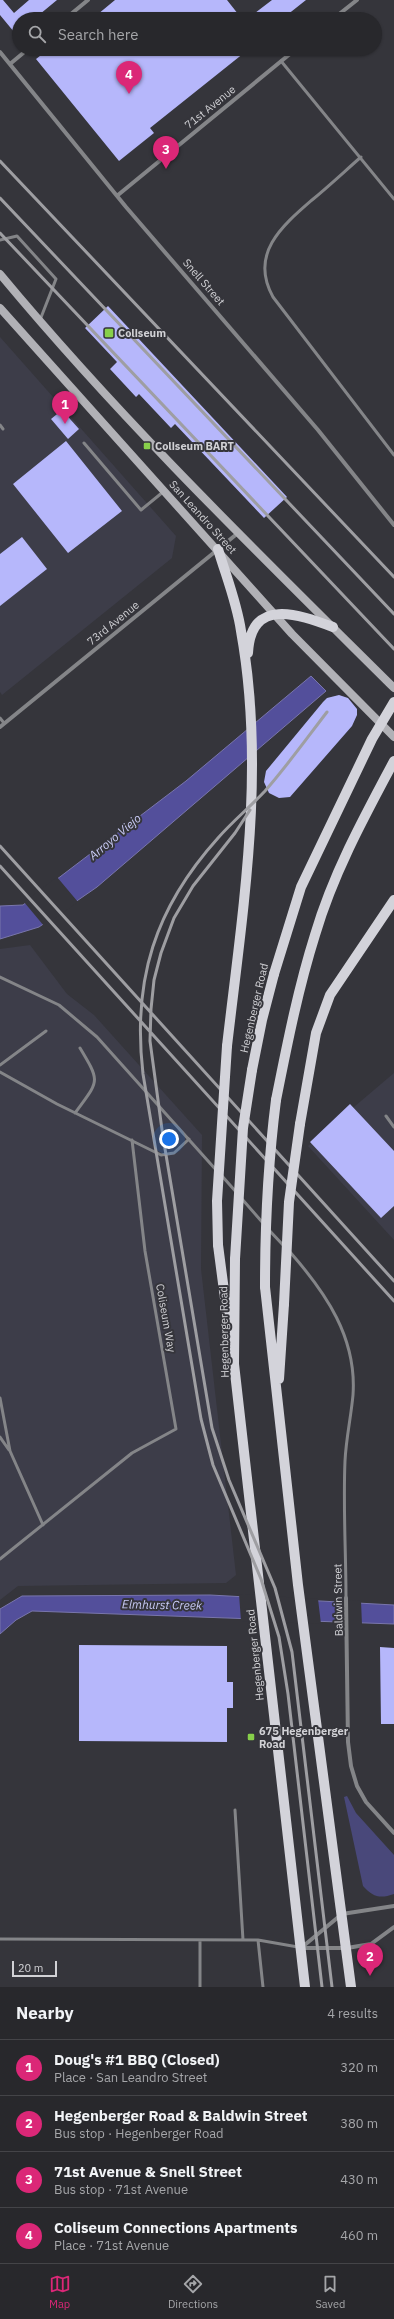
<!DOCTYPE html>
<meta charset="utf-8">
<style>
:root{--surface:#28282c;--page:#303034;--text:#f1f3f6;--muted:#a5a6a9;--line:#444448;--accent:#db2777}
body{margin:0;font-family:"IBM Plex Sans",sans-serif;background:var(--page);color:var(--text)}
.scale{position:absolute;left:12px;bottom:10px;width:45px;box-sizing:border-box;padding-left:4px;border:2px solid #d1d1d5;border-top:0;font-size:11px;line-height:14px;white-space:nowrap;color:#d1d1d5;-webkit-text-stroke:3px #35353b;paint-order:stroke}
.you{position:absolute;left:169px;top:1139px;width:14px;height:14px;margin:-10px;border:3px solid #fff;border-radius:50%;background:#1a73e8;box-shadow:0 0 0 6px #1a73e833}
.badge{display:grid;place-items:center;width:26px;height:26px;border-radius:50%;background:var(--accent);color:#fff;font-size:13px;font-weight:700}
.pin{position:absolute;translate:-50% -33px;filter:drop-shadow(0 1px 2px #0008)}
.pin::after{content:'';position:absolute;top:21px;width:14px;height:12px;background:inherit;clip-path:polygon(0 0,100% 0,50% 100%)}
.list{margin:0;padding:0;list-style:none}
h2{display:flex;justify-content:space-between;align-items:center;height:52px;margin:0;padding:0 16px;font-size:17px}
h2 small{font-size:13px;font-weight:400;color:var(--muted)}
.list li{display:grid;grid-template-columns:26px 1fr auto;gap:12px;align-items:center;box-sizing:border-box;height:56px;padding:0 16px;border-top:1px solid var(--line)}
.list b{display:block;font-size:15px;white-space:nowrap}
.list p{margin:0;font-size:13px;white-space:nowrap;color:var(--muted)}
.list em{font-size:13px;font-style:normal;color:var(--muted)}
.icon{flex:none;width:22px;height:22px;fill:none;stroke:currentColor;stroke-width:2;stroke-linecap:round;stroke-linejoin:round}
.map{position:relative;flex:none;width:394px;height:1987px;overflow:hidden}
.search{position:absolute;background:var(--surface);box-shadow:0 1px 3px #0004;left:12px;right:12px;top:12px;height:44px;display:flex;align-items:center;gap:10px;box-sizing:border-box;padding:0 14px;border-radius:22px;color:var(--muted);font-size:15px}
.sheet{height:276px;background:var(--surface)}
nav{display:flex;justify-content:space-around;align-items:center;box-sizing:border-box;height:56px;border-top:1px solid var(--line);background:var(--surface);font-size:11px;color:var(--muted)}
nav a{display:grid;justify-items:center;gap:2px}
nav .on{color:var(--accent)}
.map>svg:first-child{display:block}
.built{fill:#3d3d49}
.green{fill:#49487a}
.water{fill:#534f9b;stroke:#7976ac}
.pier{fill:#35353b}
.building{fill:#b6b7fb}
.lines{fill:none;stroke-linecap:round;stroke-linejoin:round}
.lane{stroke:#848588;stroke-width:3}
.street{stroke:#848588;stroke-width:4}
.secondary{stroke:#b1b1b6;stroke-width:8}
.primary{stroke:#d3d3da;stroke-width:10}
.rail{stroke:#9e9ea2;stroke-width:3}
.primary-bridge{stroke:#d3d3da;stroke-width:10}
.poi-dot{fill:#87cf4a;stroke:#35353b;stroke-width:1.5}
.labels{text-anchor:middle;stroke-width:4;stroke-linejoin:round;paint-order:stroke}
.street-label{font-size:11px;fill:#d1d1d5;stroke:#35353b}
.poi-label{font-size:11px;font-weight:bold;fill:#d1d1d5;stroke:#35353b;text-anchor:start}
.water-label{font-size:12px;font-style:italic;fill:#caccf7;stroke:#35353b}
</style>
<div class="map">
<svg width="394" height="1987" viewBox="0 0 394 1987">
<rect width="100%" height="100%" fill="#35353b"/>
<!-- built -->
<path class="built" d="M 0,337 L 176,536 L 172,558 L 2,695 L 0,692 Z
M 30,945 L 67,994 L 94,1015 L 202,1135 L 201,1269 L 236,1575 L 226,1583 L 18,1586 L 0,1600 L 0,949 Z
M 394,1073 L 394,1240 L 308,1146 Z"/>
<!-- green -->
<path class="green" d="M 347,1796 L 356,1813 L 394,1855 L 394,1894 C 380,1899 373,1897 363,1886 L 344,1797 Z"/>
<!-- water -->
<path class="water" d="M 311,676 L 326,691 L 97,887 L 39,927 L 0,939 L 0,906 L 23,905 L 186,781 Z
M 210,1595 L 394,1605 L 394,1624 L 32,1611 L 16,1620 L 0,1634 L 0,1609 L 22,1596 Z"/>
<!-- pier -->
<path class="pier" d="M 57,877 L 78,902 L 44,926 L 24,902 Z
M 239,1594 L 318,1599 L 321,1624 L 241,1621 Z
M 337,1600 L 361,1601 L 362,1625 L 337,1625 Z"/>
<!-- building -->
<path class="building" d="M 0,0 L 3,0 L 14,13 L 29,0 L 57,0 L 34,19 L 19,19 L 19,38 L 0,15 Z
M 115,0 L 227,0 L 242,19 L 92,19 Z
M 272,0 L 306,0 L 282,19 L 247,19 Z
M 49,49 L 249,49 L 150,128 L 154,133 L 119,161 L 36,59 Z
M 108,306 L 287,497 L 264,518 L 175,424 L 171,428 L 139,394 L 136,397 L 110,369 L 117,362 L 85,328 Z
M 62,410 L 79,429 L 68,439 L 51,419 Z
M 66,441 L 122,511 L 68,553 L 13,484 Z
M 22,537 L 47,569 L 0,606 L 0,554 Z
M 339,695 L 348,698 L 357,709 L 357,715 L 352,726 L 290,797 L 279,798 L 269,793 L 264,782 L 266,771 L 323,702 L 327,698 Z
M 350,1104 L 394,1151 L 394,1206 L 381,1218 L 310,1142 Z
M 79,1645 L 227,1646 L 227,1682 L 233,1682 L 233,1708 L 227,1708 L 227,1742 L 79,1741 Z
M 380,1647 L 394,1648 L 394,1724 L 381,1724 Z"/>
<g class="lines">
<!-- lane -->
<path class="lane" d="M 281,61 L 394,199
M 361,157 C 345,171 329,186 312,200 C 282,226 249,254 273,297 L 394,455
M 0,240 L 17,236 L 56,279 L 40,320
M 0,425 L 3,429
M 84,443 L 141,510 L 163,492
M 0,718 L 4,723
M 0,977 L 59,1005 L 97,1037 L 217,1171
M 0,1065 L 46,1031
M 0,1072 L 57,1104 L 161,1155 L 174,1153 L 189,1139
M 75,1113 C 99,1080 101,1083 80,1048
M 386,1116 L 394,1127
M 222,1176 L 237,1193
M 242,1199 L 263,1223
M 268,1229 L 283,1245
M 290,1252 C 326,1293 357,1338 353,1395 C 351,1417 346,1439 345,1461 C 343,1507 346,1553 346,1598
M 0,1398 L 10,1451 L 43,1525
M 0,1437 L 9,1450
M 0,1559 L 132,1453 L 176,1429 L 145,1251 L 132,1140
M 235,1810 L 243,1940
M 0,1939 L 258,1940 L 298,1947
M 200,1940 L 200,1987
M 258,1940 L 263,1987"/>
<!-- street -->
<path class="street" d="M 65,19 L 88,0
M 333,19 L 357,0
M 0,52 L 126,207 L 318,430 L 394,525
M 10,64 L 28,49
M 118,195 L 296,49
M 0,727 L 238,533
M 346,1598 L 348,1742 L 351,1766 L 357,1786 L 366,1802 L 394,1833
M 301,1948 L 342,1914 L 394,1906
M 302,1948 L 347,1948 L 371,1944 L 394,1927"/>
<!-- secondary -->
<path class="secondary" d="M 0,274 C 122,421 259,554 394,688
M 0,308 L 292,634 L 394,737"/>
<!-- primary -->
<path class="primary" d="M 218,549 C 226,576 237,603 241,631 C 266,769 243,908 227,1046
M 248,653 C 251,597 298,614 333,627
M 252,1070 L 262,1020 L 274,974
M 276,1100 C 287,1045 298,989 315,935 C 333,874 364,817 394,761
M 300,1124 L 316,1033 L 330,995 L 394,900
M 218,1245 L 229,1329
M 235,1259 L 234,1364 L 305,1987
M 265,1287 L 298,1585 L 351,1987
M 279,1379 L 284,1304"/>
<!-- rail -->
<path class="rail" d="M 0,161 L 394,577
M 0,198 L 394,614
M 0,233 L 394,649
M 250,810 L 235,833 L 193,886 L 174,918 L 161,953 L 154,980 L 151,1009 L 150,1041 L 163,1137 L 212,1428 L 229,1480 L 275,1588 L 292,1652 L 332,1987
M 0,846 L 394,1281
M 0,866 L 394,1301
M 322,1987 L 288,1694 L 279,1637 L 261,1579 L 213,1465 L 201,1419 L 143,1074 C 132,980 155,908 218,838 C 233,821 250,807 265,791 C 287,766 307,738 327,712"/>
<!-- primary-bridge -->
<path class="primary-bridge" d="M 274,974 L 301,887 L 372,739 L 394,702
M 218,1245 L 217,1201 L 227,1046
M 235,1259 L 243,1128 L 252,1070
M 265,1287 C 265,1224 268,1163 276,1100
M 284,1304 L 289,1202 L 300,1124"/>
</g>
<!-- markers -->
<g class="poi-dot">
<rect x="104" y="328" width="10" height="10" rx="2"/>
<rect x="143" y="442" width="8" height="8" rx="2"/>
<rect x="247" y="1733" width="8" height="8" rx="2"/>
</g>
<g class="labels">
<!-- street labels -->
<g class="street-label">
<text transform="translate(210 107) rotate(-39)" y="4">71st Avenue</text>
<text transform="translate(204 282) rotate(49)" y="4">Snell Street</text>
<text transform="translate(203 517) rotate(48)" y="4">San Leandro Street</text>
<text transform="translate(113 623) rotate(-39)" y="4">73rd Avenue</text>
<text transform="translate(254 1008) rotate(-77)" y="4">Hegenberger Road</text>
<text transform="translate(166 1318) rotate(80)" y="4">Coliseum Way</text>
<text transform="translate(224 1332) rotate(-91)" y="4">Hegenberger Road</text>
<text transform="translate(338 1600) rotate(-91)" y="4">Baldwin Street</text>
<text transform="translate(255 1655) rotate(-96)" y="4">Hegenberger Road</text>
</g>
<!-- poi labels -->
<g class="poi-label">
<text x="118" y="337">Coliseum</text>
<text x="155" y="450">Coliseum BART</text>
<text x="259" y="1735">675 Hegenberger<tspan x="259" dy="13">Road</tspan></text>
</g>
<!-- water labels -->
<g class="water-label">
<text transform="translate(115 837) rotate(-40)" y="4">Arroyo Viejo</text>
<text transform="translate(162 1605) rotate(1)" y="4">Elmhurst Creek</text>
</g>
</g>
</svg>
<div class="scale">20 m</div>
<div class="you"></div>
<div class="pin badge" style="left:65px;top:424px">1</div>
<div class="pin badge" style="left:370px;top:1976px">2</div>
<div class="pin badge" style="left:166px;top:169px">3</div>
<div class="pin badge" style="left:129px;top:94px">4</div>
<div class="search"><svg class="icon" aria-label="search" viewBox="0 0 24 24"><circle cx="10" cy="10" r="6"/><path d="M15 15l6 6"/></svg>Search here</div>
</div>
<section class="sheet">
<h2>Nearby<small>4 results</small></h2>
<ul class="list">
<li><span class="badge">1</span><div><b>Doug's #1 BBQ (Closed)</b><p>Place · San Leandro Street</p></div><em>320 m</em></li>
<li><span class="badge">2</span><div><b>Hegenberger Road &amp; Baldwin Street</b><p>Bus stop · Hegenberger Road</p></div><em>380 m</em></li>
<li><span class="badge">3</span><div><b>71st Avenue &amp; Snell Street</b><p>Bus stop · 71st Avenue</p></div><em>430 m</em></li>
<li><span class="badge">4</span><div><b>Coliseum Connections Apartments</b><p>Place · 71st Avenue</p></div><em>460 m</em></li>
</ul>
</section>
<nav>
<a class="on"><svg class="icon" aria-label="map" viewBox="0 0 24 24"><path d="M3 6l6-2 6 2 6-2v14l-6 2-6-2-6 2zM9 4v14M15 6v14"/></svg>Map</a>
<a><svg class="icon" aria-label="directions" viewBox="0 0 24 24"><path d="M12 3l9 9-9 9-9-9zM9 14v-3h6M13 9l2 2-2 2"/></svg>Directions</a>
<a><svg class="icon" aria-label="saved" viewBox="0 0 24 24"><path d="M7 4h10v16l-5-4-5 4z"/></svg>Saved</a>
</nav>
